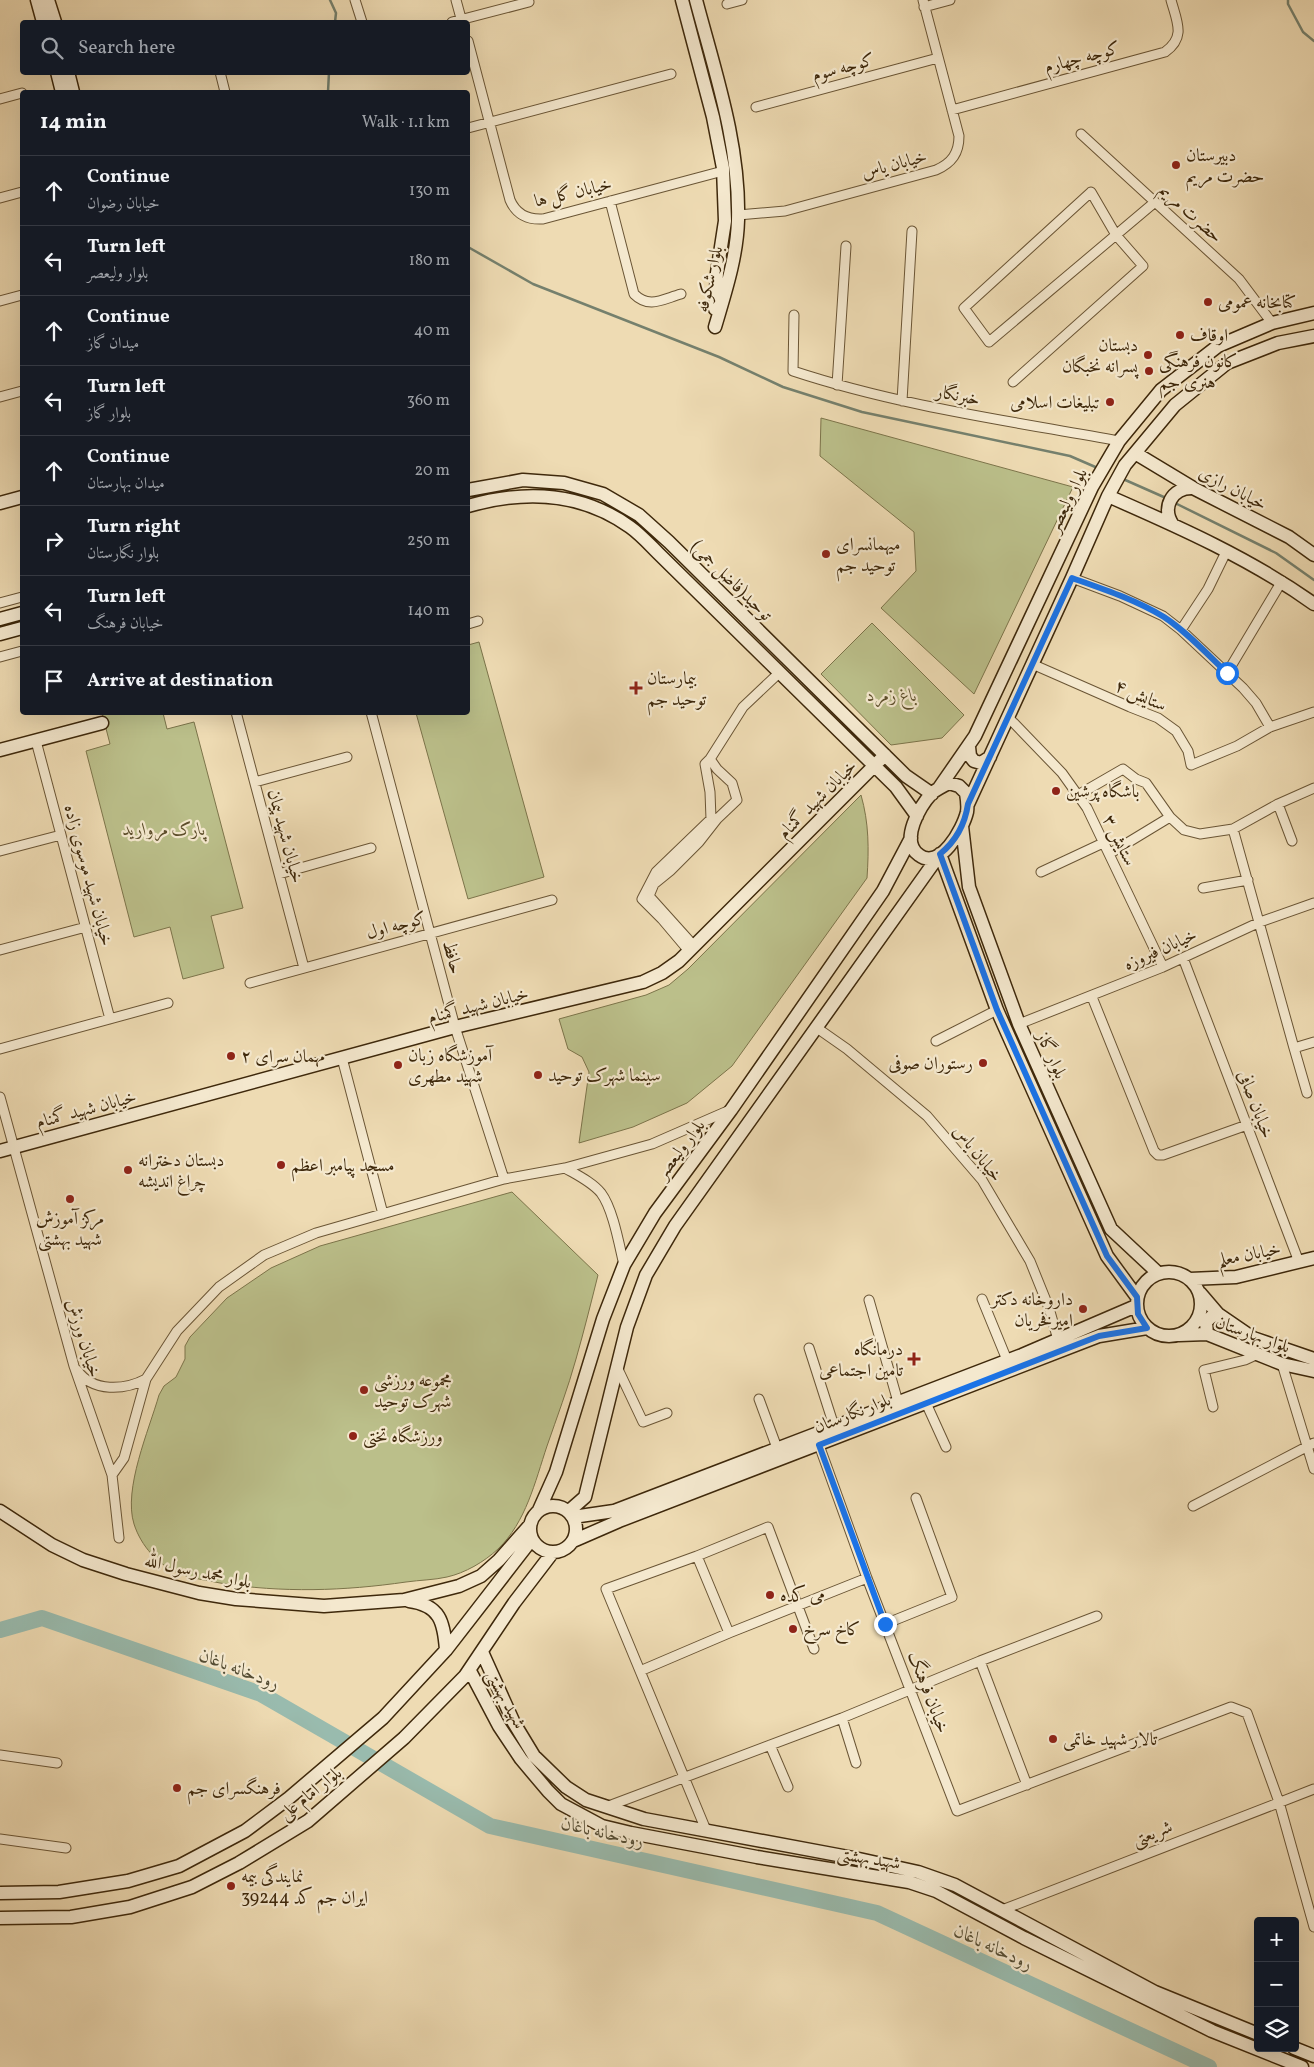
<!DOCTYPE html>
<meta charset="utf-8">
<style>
:root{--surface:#171b24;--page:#242831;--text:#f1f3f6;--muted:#9ea1a6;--line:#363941}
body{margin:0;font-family:Vollkorn,Amiri,serif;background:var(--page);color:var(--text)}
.controls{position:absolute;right:15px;bottom:15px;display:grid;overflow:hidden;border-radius:5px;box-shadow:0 5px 20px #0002}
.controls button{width:45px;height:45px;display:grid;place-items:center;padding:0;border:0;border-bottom:1px solid var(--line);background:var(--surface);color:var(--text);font:25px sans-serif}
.stop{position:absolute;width:15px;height:15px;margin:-11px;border:4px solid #1a73e8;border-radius:50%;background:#fff}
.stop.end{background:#1a73e8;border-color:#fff;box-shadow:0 1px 5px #0008}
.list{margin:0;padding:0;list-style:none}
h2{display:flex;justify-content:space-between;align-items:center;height:65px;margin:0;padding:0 20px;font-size:21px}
h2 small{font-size:16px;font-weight:400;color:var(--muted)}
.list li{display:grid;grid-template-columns:32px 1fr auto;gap:15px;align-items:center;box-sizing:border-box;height:70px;padding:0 20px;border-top:1px solid var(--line)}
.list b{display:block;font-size:19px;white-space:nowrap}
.list p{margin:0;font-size:16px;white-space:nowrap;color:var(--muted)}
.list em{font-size:16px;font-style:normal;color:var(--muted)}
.icon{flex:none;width:28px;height:28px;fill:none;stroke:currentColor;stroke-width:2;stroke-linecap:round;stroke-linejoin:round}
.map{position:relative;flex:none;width:1314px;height:2067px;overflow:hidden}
.search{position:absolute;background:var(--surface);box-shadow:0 5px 20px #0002;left:20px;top:20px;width:450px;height:55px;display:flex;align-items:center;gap:12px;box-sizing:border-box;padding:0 18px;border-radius:5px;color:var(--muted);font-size:19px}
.panel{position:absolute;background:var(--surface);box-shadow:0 5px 20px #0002;left:20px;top:90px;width:450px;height:625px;border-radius:5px}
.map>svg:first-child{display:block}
.green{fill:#bbbf8a;stroke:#7c744a}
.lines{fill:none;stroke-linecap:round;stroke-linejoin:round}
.stream{stroke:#75806d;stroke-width:2.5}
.river{stroke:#99bbae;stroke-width:16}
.street-casing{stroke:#6a5535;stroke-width:11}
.secondary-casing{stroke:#3e280b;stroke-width:15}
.street{stroke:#f4e8ce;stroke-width:9}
.secondary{stroke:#f4e8ce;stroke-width:12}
.route{stroke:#1a73e8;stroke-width:6}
.poi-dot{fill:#8f2418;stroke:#f4e8ce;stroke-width:2}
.labels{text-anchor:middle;stroke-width:4.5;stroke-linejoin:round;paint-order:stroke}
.street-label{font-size:18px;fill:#3e280b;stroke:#f4e8ce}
.poi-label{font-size:18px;fill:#3e280b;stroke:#f4e8ce;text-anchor:start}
.park-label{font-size:18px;font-style:italic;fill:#5d4e2b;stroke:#f4e8ce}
.water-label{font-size:19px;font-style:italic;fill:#554d34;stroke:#f4e8ce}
</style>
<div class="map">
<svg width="1314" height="2067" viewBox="0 0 1314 2067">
<rect width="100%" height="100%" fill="#eedbb3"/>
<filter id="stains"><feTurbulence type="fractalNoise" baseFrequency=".004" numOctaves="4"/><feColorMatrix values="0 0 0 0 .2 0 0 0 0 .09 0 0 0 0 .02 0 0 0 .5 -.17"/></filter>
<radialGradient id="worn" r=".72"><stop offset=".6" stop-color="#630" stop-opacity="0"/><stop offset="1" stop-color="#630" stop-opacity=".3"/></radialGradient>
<!-- green -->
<path class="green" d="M 821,418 L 1073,487 L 974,694 L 881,608 L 916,571 L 914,532 L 820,456 Z
M 872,623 L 964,715 L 942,738 L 891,745 L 821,674 Z
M 479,642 L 544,877 L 468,899 L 416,713 L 468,712 L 468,645 Z
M 102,713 L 163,713 L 167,729 L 194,722 L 243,908 L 211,916 L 224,968 L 183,979 L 170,927 L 134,937 L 86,751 L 110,744 Z
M 861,795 C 869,823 869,849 867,878 L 732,1066 L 687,1103 L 633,1127 L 579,1143 L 589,1072 L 582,1057 L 568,1049 L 559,1019 L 646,995 L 669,985 L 688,969 Z
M 512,1192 L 598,1275 C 591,1303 584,1331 576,1359 C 568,1388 557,1417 547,1446 C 535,1482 526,1522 498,1549 C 484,1562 465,1573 447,1577 C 434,1580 420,1580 406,1582 C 344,1591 282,1593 220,1583 C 207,1580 193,1579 180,1574 C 158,1565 141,1546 134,1524 C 123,1489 149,1430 159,1395 L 164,1386 L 176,1377 L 185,1359 L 185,1346 L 190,1337 L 227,1298 L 271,1268 L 320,1246 Z"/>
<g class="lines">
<!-- stream -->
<path class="stream" d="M 330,0 L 336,13 L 335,22
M 1288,0 L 1288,4 L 1303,32 L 1314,41
M 328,92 L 329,72
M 468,247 L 533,284 L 719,357 L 783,387 L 862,412 L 1070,456 L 1100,469
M 1123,479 L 1166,498
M 1173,502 L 1276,553 L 1314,580"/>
<!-- river -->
<path class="river" d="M 0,1630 L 42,1618 L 261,1694 L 490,1826 L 877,1913 L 1209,2067"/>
<defs>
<path id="street" d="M 355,0 L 362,22
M 456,0 L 462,22
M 727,4 L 742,0
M 924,7 L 950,0
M 452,22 L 529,2
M 468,41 L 510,200 C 516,214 527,220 543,219 L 723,171
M 220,72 L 225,92
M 0,99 L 22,93
M 756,107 L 938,58
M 952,110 L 1165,52 C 1186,37 1177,22 1171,0
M 468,128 L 671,74
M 1081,134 L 1239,279 L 1272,323
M 0,198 L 22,192
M 610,201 L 634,294 C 649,309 663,299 681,294
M 738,215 L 785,211 L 936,170 C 952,163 959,153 959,136 L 923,0
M 0,301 L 22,295
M 794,315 L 793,371 C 899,406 1010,421 1119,441
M 1013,382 L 1143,266 L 1116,235 L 1091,192 L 964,308 L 989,342 L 1155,202
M 837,385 L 846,246
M 0,397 L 22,391
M 902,401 L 912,231
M 1072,578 L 1120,596 L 1163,616 L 1181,630 L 1243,688 L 1256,703 L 1270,727
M 0,603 L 22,597
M 468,624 L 478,621
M 1181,630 L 1208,589 L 1226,552
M 0,657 L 22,651
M 1032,664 L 1130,707 L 1158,718 L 1176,731 L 1188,751 L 1191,765 L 1237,746 L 1270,727 L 1314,712
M 1227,673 L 1282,581
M 236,712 L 304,968
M 371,712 L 455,1027 L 504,1179
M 1008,717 L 1062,773 L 1087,808 L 1163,967
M 36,741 L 110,1019
M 255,782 L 347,757
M 1078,795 L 1123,769 L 1136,779 L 1146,783 L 1170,817
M 1278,804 L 1292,841
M 1233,829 L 1294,1048 L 1314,1042
M 0,851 L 61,835
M 1109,854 L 1170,817 L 1184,830 L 1200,834 L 1233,829 L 1278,804 L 1314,788
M 1041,872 L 1103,843
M 279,874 L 371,848
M 1203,888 L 1248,880
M 694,946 L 649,896 L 654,884 L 670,871 L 699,842 L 717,819 L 737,800 L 732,783 L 717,769 L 710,759
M 0,950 L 86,927
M 689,951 L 662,919 L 642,899 L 656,872 L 711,819 L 710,792 L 705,764 L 710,759 L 743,707 L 779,673
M 1183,958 L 1299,1262
M 250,983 L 552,900
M 1092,997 L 1154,1151 L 1158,1155 L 1163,1155 L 1247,1125
M 1019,1024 L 1163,967 L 1260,922 L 1314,903
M 817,1028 L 847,1049 L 927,1116 L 982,1180 L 1030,1261 L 1049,1308 L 1058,1340
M 936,1041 L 997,1010
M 1294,1048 L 1307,1093
M 0,1049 L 168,1003
M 342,1058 L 383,1214
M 0,1097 L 74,1366 L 112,1475 L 119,1538
M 565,1168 C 577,1175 592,1182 601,1193 C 613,1209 619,1244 624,1265
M 982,1299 L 1007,1360
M 869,1300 L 898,1402
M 809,1348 L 834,1426
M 1282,1364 L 1314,1469
M 617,1367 L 643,1422 L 667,1413
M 77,1370 C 93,1393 125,1390 146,1379
M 759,1399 L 777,1448
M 926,1403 L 946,1447
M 1213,1407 L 1204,1370 L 1245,1360 L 1258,1354
M 819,1445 L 867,1578 L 957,1811 L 1231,1707 L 1247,1713 L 1279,1802 L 1314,1927
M 112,1475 L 124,1458 L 146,1379 L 177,1331 L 219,1287 L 264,1255 L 316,1233 L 504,1179 L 565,1168 L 652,1144 L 730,1110
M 1193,1506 L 1314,1443
M 697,1556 L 729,1633
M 885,1624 L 952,1597 L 916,1498
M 980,1661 L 1027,1785
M 640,1671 L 729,1633 L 867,1578
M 842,1718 L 856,1763
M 770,1745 L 788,1787
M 0,1755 L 57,1763
M 606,1807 L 842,1718 L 980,1661 L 1097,1616
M 706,1830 L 606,1589 L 697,1556 L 768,1527 L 814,1649
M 0,1839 L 66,1848
M 1002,1910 L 1314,1789"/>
<path id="secondary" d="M 37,0 L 43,22
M 48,0 L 55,22
M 682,0 L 713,117 L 723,168 L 725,221 L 717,273 L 715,309
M 696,0 C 715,72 740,144 738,220 C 737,257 725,293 715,327
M 57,72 L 62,92
M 68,72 L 73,92
M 1135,453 L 1193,488 L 1289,537 L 1314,555
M 468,490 L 523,480 L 564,483 L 603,494 L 639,515 L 669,542 L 906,776 L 932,794
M 1108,496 C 1179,527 1251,559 1314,604
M 0,503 L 22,497
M 468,506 C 524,490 580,491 630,527 C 640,534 649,544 658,553 L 896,787 L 917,816
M 1173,525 C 1161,508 1172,487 1193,488
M 0,619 L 22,613
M 0,634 L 22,628
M 969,747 L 970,756 L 974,761 L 981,763 L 990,757
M 0,750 L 102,723
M 949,783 L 959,786 L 966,793 C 967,799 968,806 967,812 C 963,829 940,871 919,855 C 899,841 920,806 932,793 C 937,789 943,786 949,783 Z
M 939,788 L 975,736 L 1092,487 L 1119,441 L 1161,390 L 1218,346 L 1272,323 L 1314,313
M 968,804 L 1072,578 L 1108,496 L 1125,465 L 1175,405 L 1227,363 L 1278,343 L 1314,336
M 962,826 L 969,887 L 1019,1024 L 1111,1229 L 1158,1273
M 940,854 L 997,1010 L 1107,1256 L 1137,1297
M 0,1151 L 455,1027 L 643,982 L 662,973 L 679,961 L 885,755
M1137 1304a32 32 0 1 1 64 0a32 32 0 1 1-64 0Z
M 1190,1279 L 1236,1277 L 1314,1258
M 1200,1293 L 1218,1314 L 1253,1338 L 1314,1359
M 1207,1334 L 1206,1322 L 1211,1317 L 1218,1314
M 1179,1335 L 1207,1334 L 1282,1364 L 1314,1371
M530 1529a23 23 0 1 1 46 0a23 23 0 1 1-46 0Z
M 539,1510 L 556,1472 L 603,1319 L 624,1265 L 655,1213 L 731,1110 L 883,891 L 911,838
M 0,1511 L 52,1545 L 83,1560 L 126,1574 L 199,1593 L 236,1599 L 324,1606 L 404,1600 L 459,1586 L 481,1576 L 499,1560 L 530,1525
M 569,1511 L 585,1497 L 627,1327 L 646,1275 L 675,1226 L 940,854
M 573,1517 L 614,1511 L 1022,1355 L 1136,1306
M 573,1541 L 619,1521 L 1099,1336 L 1147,1328
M 409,1601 C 440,1605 444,1622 446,1650
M 482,1652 L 514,1723 L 534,1756 L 566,1787 L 586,1800 L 644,1819 L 859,1859 L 918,1872 L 955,1885 L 1155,1992 L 1258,2034
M 470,1671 L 499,1726 L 521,1759 L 548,1791 L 561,1804 L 602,1826 L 631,1833 L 757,1857 L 909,1882 L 936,1891 L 1024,1938 L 1212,2031 L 1302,2067
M 0,1893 L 59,1892 L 128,1881 L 179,1866 L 245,1831 L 289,1798 L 383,1718 L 446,1650 L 532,1539
M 0,1918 L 71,1917 L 130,1907 L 192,1887 L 239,1863 L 308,1821 L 404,1738 L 465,1676 L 514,1603 L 553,1552
M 1294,2048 L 1314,2056"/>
</defs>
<!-- street casing -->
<use href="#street" class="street-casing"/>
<!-- secondary casing -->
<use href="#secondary" class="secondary-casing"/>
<!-- street -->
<use href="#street" class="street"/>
<!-- secondary -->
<use href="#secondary" class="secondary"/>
</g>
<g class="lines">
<!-- route -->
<path class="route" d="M 885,1624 L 819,1445 L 1099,1336 L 1147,1328 L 1138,1314 L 1137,1297 L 1107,1256 L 997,1010 L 940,854 C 956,841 965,824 968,804 L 1072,578 C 1103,589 1136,600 1164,617 C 1187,632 1207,654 1227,673"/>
</g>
<!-- markers -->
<g class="poi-dot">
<circle cx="1176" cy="165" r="5"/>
<circle cx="1208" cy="302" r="5"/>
<circle cx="1180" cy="335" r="5"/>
<circle cx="1148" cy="355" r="5"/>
<circle cx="1149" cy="371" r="5"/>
<circle cx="1110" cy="402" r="5"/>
<circle cx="826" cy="554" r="5"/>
<path d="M633.5 680.5h5v5h5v5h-5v5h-5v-5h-5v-5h5z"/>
<circle cx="1056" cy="791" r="5"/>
<circle cx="231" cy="1056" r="5"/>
<circle cx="983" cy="1063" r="5"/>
<circle cx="398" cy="1065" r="5"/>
<circle cx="538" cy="1075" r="5"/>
<circle cx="281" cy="1165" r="5"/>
<circle cx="128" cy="1170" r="5"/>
<circle cx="70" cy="1199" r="5"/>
<circle cx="1083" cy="1309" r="5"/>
<path d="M911.5 1351.5h5v5h5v5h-5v5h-5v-5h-5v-5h5z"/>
<circle cx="364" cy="1390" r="5"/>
<circle cx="353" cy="1436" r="5"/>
<circle cx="770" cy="1595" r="5"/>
<circle cx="793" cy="1629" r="5"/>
<circle cx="1053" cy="1739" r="5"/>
<circle cx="177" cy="1788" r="5"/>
<circle cx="231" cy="1886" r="5"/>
</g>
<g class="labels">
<!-- street labels -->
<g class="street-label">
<text transform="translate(1082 57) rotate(-15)" y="6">کوچه چهارم</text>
<text transform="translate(843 67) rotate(-15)" y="6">کوچه سوم</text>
<text transform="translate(894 164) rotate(-15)" y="6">خیابان یاس</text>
<text transform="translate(573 192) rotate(-13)" y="6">خیابان گل ها</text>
<text transform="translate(1191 213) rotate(42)" y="6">حضرت مریم</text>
<text transform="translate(709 279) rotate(-77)" y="6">بلوار شکوفه</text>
<text transform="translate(958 395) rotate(11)" y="6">خبرنگار</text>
<text transform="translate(1233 488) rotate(28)" y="6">خیابان رازی</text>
<text transform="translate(1067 500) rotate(-64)" y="6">بلوار ولیعصر</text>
<text transform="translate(732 580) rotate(45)" y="6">توحید(فاضل جمی)</text>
<text transform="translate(1141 695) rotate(24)" y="6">ستایش ۴</text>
<text transform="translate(817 799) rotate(-45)" y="6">خیابان شهید گمنام</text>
<text transform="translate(286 836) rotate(75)" y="6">خیابان شهید پیمان</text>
<text transform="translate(1120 840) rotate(64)" y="6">ستایش ۳</text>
<text transform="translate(89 875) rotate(75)" y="6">خیابان شهید موسوی زاده</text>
<text transform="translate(396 925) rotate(-15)" y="6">کوچه اول</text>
<text transform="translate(1160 949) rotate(-24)" y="6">خیابان فیروزه</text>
<text transform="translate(453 957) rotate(75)" y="6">حافظ</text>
<text transform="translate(478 1005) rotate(-14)" y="6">خیابان شهید گمنام</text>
<text transform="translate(1052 1055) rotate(66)" y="6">بلوار گاز</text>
<text transform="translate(1256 1104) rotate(69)" y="6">خیابان صافی</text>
<text transform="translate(86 1109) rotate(-15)" y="6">خیابان شهید گمنام</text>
<text transform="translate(680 1149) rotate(-53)" y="6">بلوار ولیعصر</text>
<text transform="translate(978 1153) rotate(51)" y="6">خیابان یاس</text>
<text transform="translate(1249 1254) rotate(-11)" y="6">خیابان معلم</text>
<text transform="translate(1253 1334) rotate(20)" y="6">بلوار بهارستان</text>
<text transform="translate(84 1338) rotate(73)" y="6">خیابان ورزش</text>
<text transform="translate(852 1413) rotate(-21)" y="6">بلوار نگارستان</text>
<text transform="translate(198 1571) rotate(12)" y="6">بلوار محمد رسول الله</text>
<text transform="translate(929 1692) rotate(69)" y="6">خیابان فرهنگ</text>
<text transform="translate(506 1699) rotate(61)" y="6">شهید بهشتی</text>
<text transform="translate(310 1793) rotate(-38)" y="6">بلوار امام علی</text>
<text transform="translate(1152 1833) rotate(-22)" y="6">شریعتی</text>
<text transform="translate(869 1858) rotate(9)" y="6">شهید بهشتی</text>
</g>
<!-- poi labels -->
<g class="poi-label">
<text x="1186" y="161">دبیرستان<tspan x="1186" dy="21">حضرت مریم</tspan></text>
<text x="1218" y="308">کتابخانه عمومی</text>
<text x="1190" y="341">اوقاف</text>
<text x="1138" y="351" text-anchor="end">دبستان<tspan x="1138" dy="21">پسرانه نخبگان</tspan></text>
<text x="1159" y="367">کانون فرهنگی<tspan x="1159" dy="21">هنری جم</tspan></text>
<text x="1100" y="408" text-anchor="end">تبلیغات اسلامی</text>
<text x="836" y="550">میهمانسرای<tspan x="836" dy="21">توحید جم</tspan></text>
<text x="647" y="684">بیمارستان<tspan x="647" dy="21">توحید جم</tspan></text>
<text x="1066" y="797">باشگاه پرشین</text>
<text x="408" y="1061">آموزشگاه زبان<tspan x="408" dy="21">شهید مطهری</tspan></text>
<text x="241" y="1062">مهمان سرای ۲</text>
<text x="973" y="1069" text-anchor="end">رستوران صوفی</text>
<text x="548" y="1081">سینما شهرک توحید</text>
<text x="138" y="1166">دبستان دخترانه<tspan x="138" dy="21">چراغ اندیشه</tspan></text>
<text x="291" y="1171">مسجد پیامبر اعظم</text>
<text x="70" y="1224" text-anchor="middle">مرکز آموزش<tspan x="70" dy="21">شهید بهشتی</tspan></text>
<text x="1073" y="1305" text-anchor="end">داروخانه دکتر<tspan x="1073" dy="21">امیرفخریان</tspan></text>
<text x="903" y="1355" text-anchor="end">درمانگاه<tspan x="903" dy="21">تامین اجتماعی</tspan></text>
<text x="374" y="1386">مجموعه ورزشی<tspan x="374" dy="21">شهرک توحید</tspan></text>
<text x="363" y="1442">ورزشگاه تختی</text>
<text x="780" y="1601">می کده</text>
<text x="803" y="1635">کاخ سرخ</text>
<text x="1063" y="1745">تالار شهید خاتمی</text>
<text x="187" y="1794">فرهنگسرای جم</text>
<text x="241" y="1882">نمایندگی بیمه<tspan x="241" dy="21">ایران جم کد 39244</tspan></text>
</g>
<!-- park labels -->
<g class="park-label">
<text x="892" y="701">باغ زمرد</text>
<text x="164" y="835">پارک مروارید</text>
</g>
<!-- water labels -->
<g class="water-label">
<text transform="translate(240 1668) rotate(21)" y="7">رودخانه باغان</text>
<text transform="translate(603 1831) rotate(13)" y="7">رودخانه باغان</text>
<text transform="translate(994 1946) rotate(25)" y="7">رودخانه باغان</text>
</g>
</g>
<rect width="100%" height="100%" filter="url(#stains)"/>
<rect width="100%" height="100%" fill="url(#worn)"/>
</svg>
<div class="controls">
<button>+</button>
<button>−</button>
<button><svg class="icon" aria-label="layers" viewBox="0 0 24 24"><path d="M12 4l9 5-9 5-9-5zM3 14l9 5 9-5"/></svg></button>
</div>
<div class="stop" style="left:1227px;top:673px"></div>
<div class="stop end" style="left:885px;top:1624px"></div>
<div class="search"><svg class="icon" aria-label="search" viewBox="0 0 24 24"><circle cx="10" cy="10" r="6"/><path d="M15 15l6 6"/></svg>Search here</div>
<section class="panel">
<h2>14 min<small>Walk · 1.1 km</small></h2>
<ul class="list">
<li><svg class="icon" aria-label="ahead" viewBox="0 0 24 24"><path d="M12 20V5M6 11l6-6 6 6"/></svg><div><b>Continue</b><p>خیابان رضوان</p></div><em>130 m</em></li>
<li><svg class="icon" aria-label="left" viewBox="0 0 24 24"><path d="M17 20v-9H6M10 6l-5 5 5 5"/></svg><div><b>Turn left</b><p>بلوار ولیعصر</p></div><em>180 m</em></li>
<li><svg class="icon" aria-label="ahead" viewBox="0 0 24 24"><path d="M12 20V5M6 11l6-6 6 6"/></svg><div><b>Continue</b><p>میدان گاز</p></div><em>40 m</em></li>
<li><svg class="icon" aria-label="left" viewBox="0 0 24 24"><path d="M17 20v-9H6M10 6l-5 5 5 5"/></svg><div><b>Turn left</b><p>بلوار گاز</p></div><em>360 m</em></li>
<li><svg class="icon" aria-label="ahead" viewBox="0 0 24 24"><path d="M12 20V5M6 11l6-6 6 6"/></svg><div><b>Continue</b><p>میدان بهارستان</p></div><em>20 m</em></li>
<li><svg class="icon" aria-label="right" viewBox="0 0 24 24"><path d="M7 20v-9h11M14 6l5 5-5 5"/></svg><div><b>Turn right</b><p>بلوار نگارستان</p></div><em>250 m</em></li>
<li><svg class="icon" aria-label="left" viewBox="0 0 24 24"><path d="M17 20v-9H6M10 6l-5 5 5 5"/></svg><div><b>Turn left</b><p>خیابان فرهنگ</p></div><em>140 m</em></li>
<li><svg class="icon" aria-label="arrive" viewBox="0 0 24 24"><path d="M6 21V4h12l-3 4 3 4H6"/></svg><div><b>Arrive at destination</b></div></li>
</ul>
</section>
</div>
